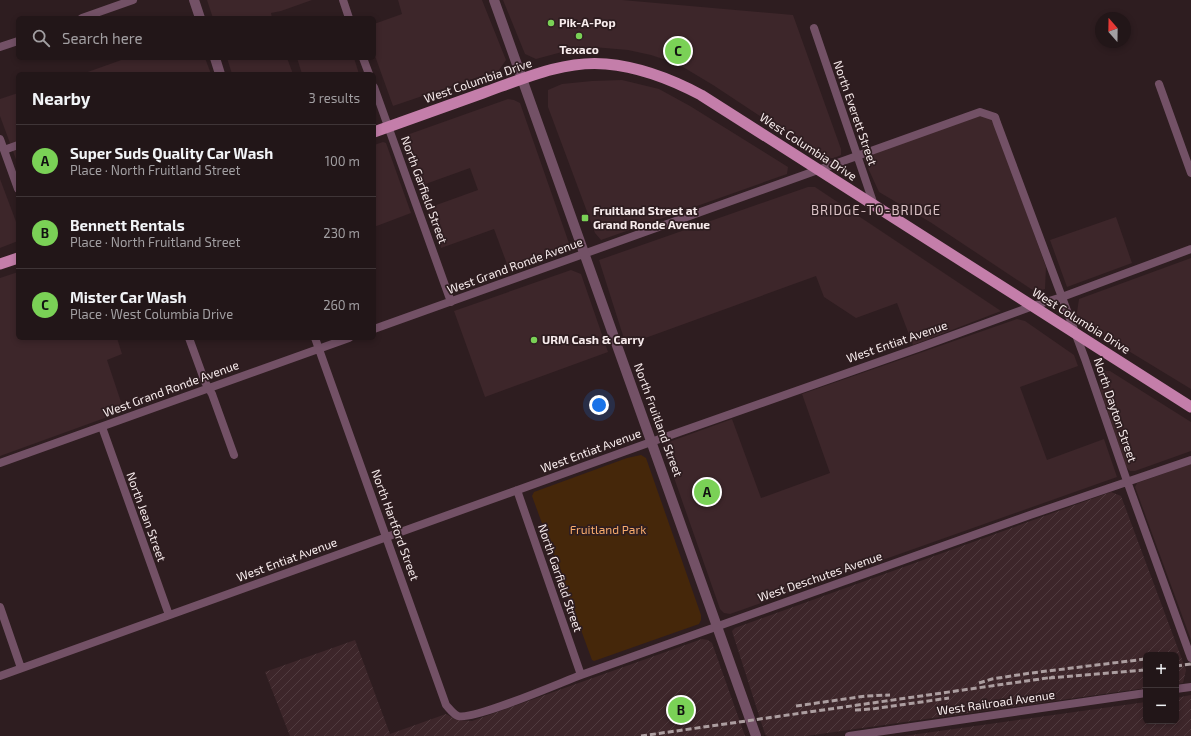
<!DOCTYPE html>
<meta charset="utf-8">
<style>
:root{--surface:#221618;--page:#2a1f21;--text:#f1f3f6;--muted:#a29fa2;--line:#3f3537;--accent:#7ad156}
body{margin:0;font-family:"Exo 2",sans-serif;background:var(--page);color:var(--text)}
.controls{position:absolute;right:12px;bottom:12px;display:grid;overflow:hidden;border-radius:6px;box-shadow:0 2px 6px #0003}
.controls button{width:36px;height:36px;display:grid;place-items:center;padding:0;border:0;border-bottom:1px solid var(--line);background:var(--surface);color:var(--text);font:20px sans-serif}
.compass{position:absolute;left:1095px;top:12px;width:36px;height:36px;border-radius:50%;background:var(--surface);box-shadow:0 2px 6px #0003;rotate:340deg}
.you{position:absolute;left:599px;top:405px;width:14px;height:14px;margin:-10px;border:3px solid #fff;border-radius:50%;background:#1a73e8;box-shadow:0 0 0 6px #1a73e833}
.badge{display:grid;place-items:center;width:26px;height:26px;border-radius:50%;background:var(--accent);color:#111;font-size:13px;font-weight:700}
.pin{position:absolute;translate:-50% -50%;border:2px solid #fff;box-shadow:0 1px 4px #0006}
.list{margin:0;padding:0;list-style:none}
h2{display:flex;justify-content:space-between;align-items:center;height:52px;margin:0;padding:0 16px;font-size:17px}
h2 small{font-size:13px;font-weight:400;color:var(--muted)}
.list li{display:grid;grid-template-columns:26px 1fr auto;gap:12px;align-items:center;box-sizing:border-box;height:72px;padding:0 16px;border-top:1px solid var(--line)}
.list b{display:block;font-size:15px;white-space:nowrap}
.list p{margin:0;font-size:13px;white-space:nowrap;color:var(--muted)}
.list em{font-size:13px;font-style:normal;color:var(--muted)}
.icon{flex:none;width:22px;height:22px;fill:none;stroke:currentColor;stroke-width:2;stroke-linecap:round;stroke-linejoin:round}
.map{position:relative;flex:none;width:1191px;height:736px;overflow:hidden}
.search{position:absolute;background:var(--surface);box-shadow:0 2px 6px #0003;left:16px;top:16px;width:360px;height:44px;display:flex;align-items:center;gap:10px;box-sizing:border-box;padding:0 14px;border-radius:6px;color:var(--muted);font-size:15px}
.panel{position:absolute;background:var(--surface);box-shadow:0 2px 6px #0003;left:16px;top:72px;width:360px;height:268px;border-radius:6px}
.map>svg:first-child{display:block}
.built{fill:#3d262a}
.industrial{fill:url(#industrial-furrows)}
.green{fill:#45270a}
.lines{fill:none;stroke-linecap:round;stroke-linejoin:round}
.minor{stroke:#735166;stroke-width:8}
.tertiary{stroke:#735166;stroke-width:10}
.primary{stroke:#c47eaa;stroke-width:11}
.rail{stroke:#ac9ea0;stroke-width:3;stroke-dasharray:6 3;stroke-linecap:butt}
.poi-dot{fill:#7ad156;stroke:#2e1d20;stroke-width:1.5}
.labels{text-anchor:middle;stroke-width:3.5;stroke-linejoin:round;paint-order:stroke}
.poi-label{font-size:12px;font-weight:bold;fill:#f7ebec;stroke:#2e1d20;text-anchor:start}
.street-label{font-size:12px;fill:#f7ebec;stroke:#2e1d20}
.park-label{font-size:12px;fill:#faad6d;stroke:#2e1d20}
.neighbourhood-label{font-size:13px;letter-spacing:1px;fill:#dcc4c7;stroke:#2e1d20}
</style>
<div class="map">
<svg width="1191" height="736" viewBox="0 0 1191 736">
<defs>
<pattern id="industrial-furrows" width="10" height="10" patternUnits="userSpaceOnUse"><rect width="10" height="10" fill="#3d262a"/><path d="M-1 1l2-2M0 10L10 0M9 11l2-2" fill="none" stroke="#503b3f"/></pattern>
</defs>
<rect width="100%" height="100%" fill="#2e1d20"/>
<!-- built -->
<path class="built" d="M 207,0 L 312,0 L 281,11 L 271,13 L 272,18 L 213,18 Z
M 398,0 L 482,0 L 506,60 L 499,70 L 393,106 L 374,53 L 374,24 L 402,14 Z
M 503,0 L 622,0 L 793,15 L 841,149 L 841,155 L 834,158 L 823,158 L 713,85 L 678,64 L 651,55 L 628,50 L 593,47 L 562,52 L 536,59 L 525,54 Z
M 127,58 L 205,58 L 211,74 L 82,74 Z
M 227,58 L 287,58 L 293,74 L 232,74 Z
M 297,58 L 354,58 L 359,74 L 302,74 Z
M 622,80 L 659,89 L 690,106 L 788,167 L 787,174 L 601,240 L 595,233 L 548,107 L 548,90 L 562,84 L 592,81 Z
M 18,93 L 18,165 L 0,116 L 0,99 Z
M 508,99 L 514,100 L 520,103 L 571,249 L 569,251 L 510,272 L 494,229 L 441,248 L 428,208 L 478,190 L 470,168 L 420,186 L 402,141 L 404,136 Z
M 990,111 L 1046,267 L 1045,289 L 1038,291 L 1031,289 L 930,222 L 879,192 L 863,157 Z
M 383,142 L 386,143 L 411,213 L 374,227 L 374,145 Z
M 0,179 L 18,227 L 18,241 L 0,248 Z
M 808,187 L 815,187 L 1001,311 L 913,345 L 897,303 L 856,318 L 824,297 L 816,276 L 626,345 L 599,260 Z
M 1116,217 L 1132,263 L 1067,287 L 1050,240 Z
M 1191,258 L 1191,389 L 1076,319 L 1079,299 Z
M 571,270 L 581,274 L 608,352 L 485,397 L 454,311 Z
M 18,272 L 18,338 L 117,338 L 122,354 L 107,360 L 124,411 L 0,456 L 0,278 Z
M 1017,319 L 1025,321 L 1074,355 L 1078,366 L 1020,387 L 1047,460 L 1104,439 L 1117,477 L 730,614 L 724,613 L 720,609 L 664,449 L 666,443 L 732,419 L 761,498 L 830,473 L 802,394 Z
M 1105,371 L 1110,371 L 1191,422 L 1191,451 L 1135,471 L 1130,471 L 1126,467 L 1100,389 L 1099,379 L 1101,373 Z
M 1191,464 L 1191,640 L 1135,487 L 1137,483 Z"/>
<!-- industrial -->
<path class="industrial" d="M 1111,492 L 1121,496 L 1186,670 L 1183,683 L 1176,684 L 1176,655 L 1146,655 L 1146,688 L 806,736 L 767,736 L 765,734 L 732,631 L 735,628 Z
M 702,639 L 708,640 L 712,643 L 745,736 L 290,736 L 265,672 L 355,640 L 390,734 L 446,714 L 457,720 L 472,721 Z
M 1191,695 L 1191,736 L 904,736 L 1146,702 L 1146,721 L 1176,721 L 1176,698 Z"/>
<!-- green -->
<path class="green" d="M 641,455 L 646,458 L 701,615 L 701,620 L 699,624 L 594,661 L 592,660 L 532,496 L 534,492 L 627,458 Z"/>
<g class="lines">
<!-- minor -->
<path class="minor" d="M 343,0 L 349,18
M 82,18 L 133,0
M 814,28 L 874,205
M 0,47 L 18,41
M 363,58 L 369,74
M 1159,84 L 1191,173
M 374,87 L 451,302
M 0,139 L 18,189
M 4,150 L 18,145
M 374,329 L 980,112 L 995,117 L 997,123 L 1085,359 L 1127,481 L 1191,658
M 189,338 L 205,382 L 212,394 L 234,455
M 315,338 L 446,705 C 449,708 453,714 458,716 C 473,721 562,682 581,675 L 1030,515 L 1191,460
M 102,427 L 169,615
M 0,463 L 349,338
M 517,490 L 581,675
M 0,607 L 21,668
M 0,676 L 651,442 L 918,348 L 1033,306 L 1062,297 L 1191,249
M 1176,689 L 1191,687
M 849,736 L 1146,693"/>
<!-- tertiary -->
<path class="tertiary" d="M 194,0 L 200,18
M 494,0 L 756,736
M 215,58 L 220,74"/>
<!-- primary -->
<path class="primary" d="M 374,132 C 410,119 447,106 483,93 C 522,79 564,60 606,64 C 641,67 671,79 701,95 L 1191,407
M 0,264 L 18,258"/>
<!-- rail -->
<path class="rail" d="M 1176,666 L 1191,664
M 1049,678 L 1146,670
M 979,683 L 992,679 L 1031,673 L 1146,659
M 796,706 L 866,696 L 890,695
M 855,710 L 872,709 L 949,698
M 641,736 L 1054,677"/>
</g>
<!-- markers -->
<g class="poi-dot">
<circle cx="551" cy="23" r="4"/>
<circle cx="579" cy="36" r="4"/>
<rect x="581" y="214" width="8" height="8" rx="2"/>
<circle cx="534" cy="340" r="4"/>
</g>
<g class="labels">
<!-- poi labels -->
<g class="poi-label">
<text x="559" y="27">Pik-A-Pop</text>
<text x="579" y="54" text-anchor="middle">Texaco</text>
<text x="593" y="215">Fruitland Street at<tspan x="593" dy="14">Grand Ronde Avenue</tspan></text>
<text x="542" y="344">URM Cash &amp; Carry</text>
</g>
<!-- street labels -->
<g class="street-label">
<text transform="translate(478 81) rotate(-19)" y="4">West Columbia Drive</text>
<text transform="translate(855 113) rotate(71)" y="4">North Everett Street</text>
<text transform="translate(808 147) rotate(33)" y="4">West Columbia Drive</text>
<text transform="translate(424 190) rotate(70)" y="4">North Garfield Street</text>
<text transform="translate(515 266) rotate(-20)" y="4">West Grand Ronde Avenue</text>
<text transform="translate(1081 321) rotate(32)" y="4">West Columbia Drive</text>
<text transform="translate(897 342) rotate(-19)" y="4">West Entiat Avenue</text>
<text transform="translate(171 389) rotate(-20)" y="4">West Grand Ronde Avenue</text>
<text transform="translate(1115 410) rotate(71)" y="4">North Dayton Street</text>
<text transform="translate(658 420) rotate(70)" y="4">North Fruitland Street</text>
<text transform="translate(591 451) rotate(-20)" y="4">West Entiat Avenue</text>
<text transform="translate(146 517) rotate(70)" y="4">North Jean Street</text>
<text transform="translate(395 525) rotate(70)" y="4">North Hartford Street</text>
<text transform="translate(287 560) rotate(-20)" y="4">West Entiat Avenue</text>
<text transform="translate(820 577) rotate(-19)" y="4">West Deschutes Avenue</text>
<text transform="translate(560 578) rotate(71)" y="4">North Garfield Street</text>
<text transform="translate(996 703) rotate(-8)" y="4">West Railroad Avenue</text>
</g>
<!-- park labels -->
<g class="park-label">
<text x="608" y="534">Fruitland Park</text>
</g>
<!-- neighbourhood labels -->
<g class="neighbourhood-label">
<text x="876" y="215">BRIDGE-TO-BRIDGE</text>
</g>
</g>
</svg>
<div class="controls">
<button>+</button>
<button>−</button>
</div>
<svg class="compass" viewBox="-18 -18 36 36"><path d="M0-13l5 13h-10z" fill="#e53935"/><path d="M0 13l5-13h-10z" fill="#a29fa2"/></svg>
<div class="you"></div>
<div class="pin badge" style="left:707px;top:492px">A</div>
<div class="pin badge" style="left:681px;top:710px">B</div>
<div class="pin badge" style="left:678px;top:51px">C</div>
<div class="search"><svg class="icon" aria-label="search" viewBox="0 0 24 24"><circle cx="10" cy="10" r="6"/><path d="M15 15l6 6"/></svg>Search here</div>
<section class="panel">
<h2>Nearby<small>3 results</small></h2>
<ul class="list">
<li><span class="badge">A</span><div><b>Super Suds Quality Car Wash</b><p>Place · North Fruitland Street</p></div><em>100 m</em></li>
<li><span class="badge">B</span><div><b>Bennett Rentals</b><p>Place · North Fruitland Street</p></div><em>230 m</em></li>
<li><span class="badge">C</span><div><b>Mister Car Wash</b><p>Place · West Columbia Drive</p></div><em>260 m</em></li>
</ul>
</section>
</div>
